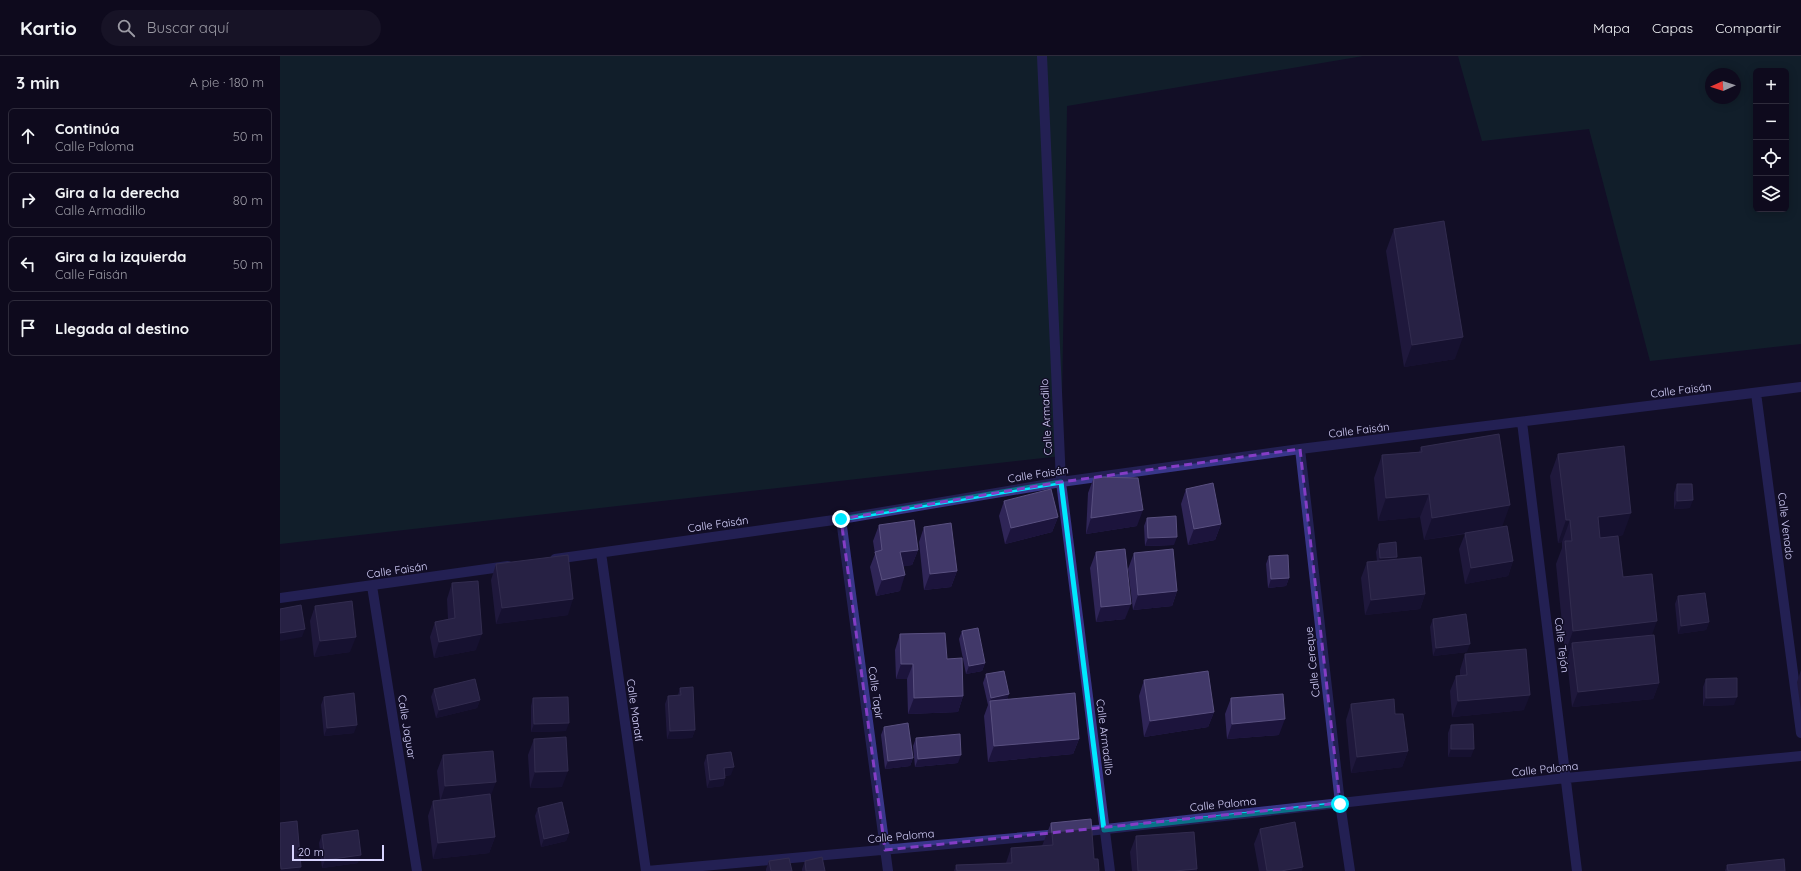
<!DOCTYPE html>
<html lang="es">
<meta charset="utf-8">
<style>
:root{--surface:#0e0a1d;--page:#171326;--text:#f1f3f6;--muted:#9b9aa4;--line:#2e2b3b}
body{margin:0;font-family:Quicksand,sans-serif;background:var(--page);color:var(--text)}
.controls{position:absolute;right:12px;top:12px;display:grid;overflow:hidden;border-radius:6px;box-shadow:0 2px 10px #0003}
.controls button{width:36px;height:36px;display:grid;place-items:center;padding:0;border:0;border-bottom:1px solid var(--line);background:var(--surface);color:var(--text);font:20px sans-serif}
.compass{position:absolute;left:1425px;top:12px;width:36px;height:36px;border-radius:50%;background:var(--surface);box-shadow:0 2px 10px #0003;rotate:267deg}
.scale{position:absolute;left:12px;bottom:10px;width:92px;box-sizing:border-box;padding-left:4px;border:2px solid #d8d4ff;border-top:0;font-size:11px;line-height:14px;white-space:nowrap;color:#d8d4ff;-webkit-text-stroke:3px #120e27;paint-order:stroke}
.stop{position:absolute;width:12px;height:12px;margin:-9px;border:3px solid #00e8ff;border-radius:50%;background:#fff}
.stop.end{background:#00e8ff;border-color:#fff;box-shadow:0 1px 4px #0008}
.list{margin:0;padding:0;list-style:none}
h2{display:flex;justify-content:space-between;align-items:center;height:52px;margin:0;padding:0 16px;font-size:17px}
h2 small{font-size:13px;font-weight:400;color:var(--muted)}
.list li{display:grid;grid-template-columns:26px 1fr auto;gap:12px;align-items:center;box-sizing:border-box;height:56px;margin:0 8px 8px;padding:0 8px;border:1px solid var(--line);border-radius:6px}
.list b{display:block;font-size:15px;white-space:nowrap}
.list p{margin:0;font-size:13px;white-space:nowrap;color:var(--muted)}
.list em{font-size:13px;font-style:normal;color:var(--muted)}
.icon{flex:none;width:22px;height:22px;fill:none;stroke:currentColor;stroke-width:2;stroke-linecap:round;stroke-linejoin:round}
.map{position:relative;flex:none;width:1521px;height:815px;overflow:hidden}
header{display:flex;align-items:center;gap:24px;box-sizing:border-box;height:56px;padding:0 20px;background:var(--surface);border-bottom:1px solid var(--line)}
header strong{font-size:19px}
nav{display:flex;gap:22px;margin-inline-start:auto;font-size:14px}
.search{width:280px;height:36px;background:var(--page);display:flex;align-items:center;gap:10px;box-sizing:border-box;padding:0 14px;border-radius:22px;color:var(--muted);font-size:15px}
main{display:flex}
aside{flex:1;background:var(--surface)}
.map>svg:first-child{display:block}
.green{fill:#103230;fill-rule:evenodd}
.lines{fill:none;stroke-linecap:round;stroke-linejoin:round}
.minor{stroke:#383689;stroke-width:10}
.wall{fill:#2f2557}
.shaded-wall{fill:#1c143c}
.building{fill:#413869;stroke:#595080}
.route{stroke:#00e8ff;stroke-width:5}
.marked{fill:none;stroke:#843dc5;stroke-width:3;stroke-dasharray:8 5;stroke-linejoin:round}
.labels{text-anchor:middle;stroke-width:3;stroke-linejoin:round;paint-order:stroke}
.street-label{font-size:11px;fill:#d8d4ff;stroke:#120e27}
</style>
<header>
<strong>Kartio</strong>
<div class="search"><svg class="icon" aria-label="search" viewBox="0 0 24 24"><circle cx="10" cy="10" r="6"/><path d="M15 15l6 6"/></svg>Buscar aquí</div>
<nav><a>Mapa</a><a>Capas</a><a>Compartir</a></nav>
</header>
<main>
<aside>
<h2>3 min<small>A pie · 180 m</small></h2>
<ul class="list">
<li><svg class="icon" aria-label="ahead" viewBox="0 0 24 24"><path d="M12 20V5M6 11l6-6 6 6"/></svg><div><b>Continúa</b><p>Calle Paloma</p></div><em>50 m</em></li>
<li><svg class="icon" aria-label="right" viewBox="0 0 24 24"><path d="M7 20v-9h11M14 6l5 5-5 5"/></svg><div><b>Gira a la derecha</b><p>Calle Armadillo</p></div><em>80 m</em></li>
<li><svg class="icon" aria-label="left" viewBox="0 0 24 24"><path d="M17 20v-9H6M10 6l-5 5 5 5"/></svg><div><b>Gira a la izquierda</b><p>Calle Faisán</p></div><em>50 m</em></li>
<li><svg class="icon" aria-label="arrive" viewBox="0 0 24 24"><path d="M6 21V4h12l-3 4 3 4H6"/></svg><div><b>Llegada al destino</b></div></li>
</ul>
</aside>
<div class="map">
<svg width="1521" height="815" viewBox="0 0 1521 815">
<rect width="100%" height="100%" fill="#120e27"/>
<!-- green -->
<path class="green" d="M 0,0 L 1083,0 L 787,50 L 781,400 L 0,488 Z
M 1178,0 L 1521,0 L 1521,288 L 1370,305 L 1309,73 L 1202,85 ZM 1476,15 L 1506,15 L 1506,153 L 1476,153 ZM 1431,18 L 1455,18 L 1455,42 L 1431,42 Z"/>
<g class="lines">
<!-- minor -->
<path class="minor" d="M 762,0 L 781,426 L 830,815
M 1476,337 L 1521,677
M 1242,366 L 1297,815
M 1020,393 L 1060,747 L 1070,815
M 561,463 L 608,815
M 321,497 L 366,815
M 275,503 L 561,463 L 781,426 L 1020,393 L 1521,331
M 92,530 L 137,815
M 0,542 L 228,510
M 799,776 L 1286,722 L 1521,700
M 367,815 L 779,778"/>
</g>
<!-- wall -->
<path class="wall" d="M 1114,173 L 1175,303 L 1124,311 L 1106,195 Z
M 1141,391 L 1222,471 L 1233,505 L 1228,520 L 1185,528 L 1179,493 L 1185,478 L 1144,484 L 1140,461 L 1098,465 L 1094,422 L 1102,399 L 1139,396 Z
M 1278,398 L 1343,479 L 1338,480 L 1343,521 L 1372,579 L 1379,627 L 1373,643 L 1292,651 L 1287,603 L 1289,597 L 1285,597 L 1276,508 L 1282,492 L 1282,486 L 1278,487 L 1270,420 Z
M 814,421 L 857,470 L 806,478 L 808,437 Z
M 1397,428 L 1410,452 L 1394,453 L 1394,437 Z
M 906,433 L 941,468 L 935,484 L 908,489 L 901,448 Z
M 724,445 L 778,461 L 772,476 L 725,488 L 719,460 Z
M 867,462 L 894,489 L 865,490 L 864,470 Z
M 599,469 L 638,494 L 632,509 L 623,510 L 620,535 L 596,540 L 590,511 L 595,498 L 593,485 Z
M 644,471 L 677,515 L 671,531 L 644,534 L 639,486 Z
M 1099,488 L 1117,501 L 1116,503 L 1145,538 L 1140,553 L 1085,559 L 1081,522 L 1087,506 L 1097,505 L 1096,496 Z
M 816,496 L 845,563 L 816,566 L 810,512 Z
M 854,497 L 897,535 L 892,550 L 853,554 L 848,513 Z
M 989,500 L 1009,522 L 1006,530 L 988,532 L 986,508 Z
M 216,508 L 288,559 L 216,568 L 211,524 Z
M 172,527 L 196,594 L 154,602 L 150,581 L 155,566 L 168,563 L 167,543 Z
M 1398,540 L 1429,566 L 1426,574 L 1398,578 L 1395,548 Z
M 35,550 L 70,596 L 34,601 L 30,565 Z
M 1153,563 L 1187,596 L 1153,600 L 1150,571 Z
M 682,575 L 705,607 L 702,615 L 686,618 L 679,583 Z
M 620,578 L 667,603 L 683,640 L 678,656 L 628,658 L 627,623 L 616,623 L 615,594 Z
M 1185,598 L 1244,654 L 1172,661 L 1170,635 L 1176,620 L 1180,619 L 1180,614 Z
M 1521,614 L 1521,655 L 1517,626 Z
M 706,618 L 728,643 L 799,683 L 793,698 L 708,706 L 704,660 L 708,649 L 703,627 Z
M 1426,623 L 1454,649 L 1423,650 L 1423,631 Z
M 864,624 L 934,656 L 928,671 L 864,681 L 859,640 Z
M 400,632 L 415,674 L 412,682 L 387,683 L 385,648 L 388,640 L 398,639 Z
M 154,633 L 200,644 L 197,652 L 156,662 L 151,641 Z
M 44,641 L 74,677 L 44,680 L 41,649 Z
M 253,642 L 286,675 L 251,676 L 251,650 Z
M 951,642 L 999,679 L 947,683 L 945,658 Z
M 1071,648 L 1115,658 L 1128,695 L 1122,711 L 1071,717 L 1066,664 Z
M 1171,669 L 1191,701 L 1168,701 L 1168,677 Z
M 604,671 L 633,702 L 630,710 L 605,713 L 601,679 Z
M 636,682 L 678,707 L 635,711 L 633,690 Z
M 254,683 L 282,731 L 250,732 L 248,699 Z
M 163,699 L 210,742 L 215,781 L 209,797 L 153,803 L 148,760 L 153,745 L 160,744 L 157,715 Z
M 427,699 L 451,719 L 445,720 L 445,722 L 443,730 L 427,732 L 424,707 Z
M 258,752 L 289,777 L 286,785 L 261,791 L 255,760 Z
M 771,767 L 814,803 L 819,815 L 674,815 L 676,809 L 726,807 L 731,792 L 762,790 Z
M 980,773 L 1022,815 L 979,815 L 974,788 Z
M 42,779 L 78,807 L 42,812 L 39,787 Z
M 856,780 L 917,815 L 852,815 L 850,796 Z
M 489,805 L 512,815 L 486,815 L 486,813 Z
M 525,805 L 545,815 L 522,815 L 522,813 Z
M 1447,809 L 1505,815 L 1445,815 Z"/>
<!-- shaded-wall -->
<path class="shaded-wall" d="M 1183,281 L 1175,303 L 1124,311 L 1132,289 Z
M 1149,438 L 1140,461 L 1098,465 L 1106,442 Z
M 1413,444 L 1410,452 L 1394,453 L 1397,445 Z
M 1230,449 L 1222,471 L 1144,484 L 1152,462 Z
M 863,454 L 857,470 L 806,478 L 811,462 Z
M 1351,457 L 1343,479 L 1309,483 L 1318,461 Z
M 778,461 L 772,476 L 725,488 L 731,472 Z
M 1286,464 L 1290,464 L 1282,486 L 1278,487 Z
M 941,468 L 935,484 L 908,489 L 914,473 Z
M 897,481 L 894,489 L 865,490 L 868,482 Z
M 638,494 L 632,509 L 614,512 L 620,496 Z
M 1117,501 L 1114,509 L 1097,510 L 1100,502 Z
M 1233,505 L 1228,520 L 1185,528 L 1191,512 Z
M 677,515 L 671,531 L 644,534 L 650,518 Z
M 625,519 L 620,535 L 596,540 L 602,524 Z
M 1009,522 L 1006,530 L 988,532 L 991,523 Z
M 897,535 L 892,550 L 853,554 L 858,539 Z
M 1145,538 L 1140,553 L 1085,559 L 1091,544 Z
M 293,543 L 288,559 L 216,568 L 222,552 Z
M 851,548 L 845,563 L 816,566 L 821,551 Z
M 1377,565 L 1369,587 L 1292,587 L 1289,597 L 1285,597 L 1293,575 Z
M 1429,566 L 1426,574 L 1398,578 L 1401,570 Z
M 25,573 L 22,581 L 0,585 L 0,577 Z
M 202,578 L 196,594 L 154,602 L 159,586 Z
M 76,581 L 70,596 L 34,601 L 40,585 Z
M 1190,588 L 1187,596 L 1153,600 L 1156,592 Z
M 705,607 L 702,615 L 686,618 L 689,610 Z
M 621,608 L 633,608 L 627,623 L 616,623 Z
M 1379,627 L 1373,643 L 1292,651 L 1298,636 Z
M 729,638 L 726,646 L 710,646 L 711,642 Z
M 1250,639 L 1244,654 L 1172,661 L 1178,645 Z
M 683,640 L 678,656 L 628,658 L 634,642 Z
M 1457,641 L 1454,649 L 1423,650 L 1426,642 Z
M 200,644 L 197,652 L 156,662 L 159,654 Z
M 934,656 L 928,671 L 864,681 L 870,665 Z
M 1005,663 L 999,679 L 947,683 L 952,668 Z
M 289,667 L 286,675 L 251,676 L 254,668 Z
M 77,669 L 74,677 L 44,680 L 47,672 Z
M 415,674 L 412,682 L 387,683 L 390,675 Z
M 799,683 L 793,698 L 708,706 L 714,690 Z
M 1171,693 L 1194,693 L 1191,701 L 1168,701 Z
M 1128,695 L 1122,711 L 1071,717 L 1077,701 Z
M 681,699 L 678,707 L 635,711 L 638,703 Z
M 633,702 L 630,710 L 605,713 L 608,705 Z
M 454,711 L 451,719 L 442,720 L 444,712 Z
M 288,715 L 282,731 L 250,732 L 255,716 Z
M 445,722 L 443,730 L 427,732 L 430,724 Z
M 216,726 L 210,742 L 160,746 L 165,730 Z
M 289,777 L 286,785 L 261,791 L 264,783 Z
M 215,781 L 209,797 L 153,803 L 158,787 Z
M 81,799 L 78,807 L 42,812 L 45,804 Z
M 21,811 L 19,815 L 0,815 L 1,813 Z
M 1023,811 L 1022,815 L 1001,815 Z
M 917,813 L 917,815 L 894,815 Z"/>
<!-- building -->
<path class="building" d="M 1164,165 L 1183,281 L 1132,289 L 1114,173 Z
M 1219,378 L 1230,449 L 1152,462 L 1149,438 L 1106,442 L 1102,399 L 1142,396 L 1141,391 Z
M 1344,390 L 1351,457 L 1318,461 L 1320,482 L 1338,480 L 1343,521 L 1372,518 L 1377,565 L 1293,575 L 1285,485 L 1292,485 L 1290,464 L 1286,464 L 1278,398 Z
M 814,421 L 858,422 L 863,454 L 811,462 Z
M 933,427 L 941,468 L 914,473 L 906,433 Z
M 1397,428 L 1412,428 L 1413,444 L 1397,445 Z
M 771,433 L 778,461 L 731,472 L 724,445 Z
M 896,460 L 897,481 L 868,482 L 867,462 Z
M 634,464 L 638,494 L 620,496 L 625,519 L 602,524 L 595,496 L 602,494 L 599,469 Z
M 671,467 L 677,515 L 650,518 L 644,471 Z
M 1227,470 L 1233,505 L 1191,512 L 1185,477 Z
M 1116,486 L 1117,501 L 1100,502 L 1099,488 Z
M 845,493 L 851,548 L 821,551 L 816,496 Z
M 893,493 L 897,535 L 858,539 L 854,497 Z
M 288,499 L 293,543 L 222,552 L 216,508 Z
M 1008,499 L 1009,522 L 991,523 L 989,500 Z
M 1141,501 L 1145,538 L 1091,544 L 1087,506 Z
M 198,525 L 202,578 L 159,586 L 155,566 L 175,562 L 172,527 Z
M 1425,537 L 1429,566 L 1401,570 L 1398,540 Z
M 72,545 L 76,581 L 40,585 L 35,550 Z
M 21,549 L 25,573 L 0,577 L 0,553 Z
M 1186,558 L 1190,588 L 1156,592 L 1153,563 Z
M 698,572 L 705,607 L 689,610 L 682,575 Z
M 665,577 L 667,603 L 682,602 L 683,640 L 634,642 L 633,608 L 621,608 L 620,578 Z
M 1374,579 L 1379,627 L 1298,636 L 1292,587 Z
M 1246,593 L 1250,639 L 1178,645 L 1176,620 L 1187,619 L 1185,598 Z
M 724,615 L 729,638 L 711,642 L 706,618 Z
M 928,615 L 934,656 L 870,665 L 864,624 Z
M 1457,622 L 1457,641 L 1426,642 L 1426,623 Z
M 195,623 L 200,644 L 159,654 L 154,633 Z
M 413,631 L 415,674 L 390,675 L 388,640 L 401,639 L 400,632 Z
M 74,637 L 77,669 L 47,672 L 44,641 Z
M 795,637 L 799,683 L 714,690 L 710,645 Z
M 1003,638 L 1005,663 L 952,668 L 951,642 Z
M 288,641 L 289,667 L 254,668 L 253,642 Z
M 1114,643 L 1115,658 L 1123,658 L 1128,695 L 1077,701 L 1071,648 Z
M 628,667 L 633,702 L 608,705 L 604,671 Z
M 1193,668 L 1194,693 L 1171,693 L 1171,669 Z
M 680,678 L 681,699 L 638,703 L 636,682 Z
M 286,681 L 288,715 L 255,716 L 254,683 Z
M 213,695 L 216,726 L 165,730 L 163,699 Z
M 451,696 L 454,711 L 444,712 L 445,722 L 430,724 L 427,699 Z
M 210,738 L 215,781 L 158,787 L 153,745 Z
M 282,746 L 289,777 L 264,783 L 258,752 Z
M 811,763 L 814,803 L 818,803 L 819,815 L 677,815 L 676,809 L 732,807 L 731,792 L 773,789 L 771,767 Z
M 17,765 L 21,811 L 1,813 L 0,803 L 0,767 Z
M 1015,766 L 1023,811 L 1001,815 L 987,815 L 980,773 Z
M 78,774 L 81,799 L 45,804 L 42,779 Z
M 914,776 L 917,813 L 894,815 L 858,815 L 856,780 Z
M 542,801 L 545,815 L 526,815 L 525,805 Z
M 509,802 L 512,815 L 491,815 L 489,805 Z
M 1504,803 L 1505,815 L 1448,815 L 1447,809 Z"/>
<g class="lines">
<!-- route -->
<path class="route" d="M 561,463 L 781,426 L 824,774 L 1060,748"/>
</g>
<!-- marked area -->
<path d="M0 0H1521V815H0ZM 1020,393 L 1060,747 L 605,794 L 561,463 L 781,426 Z" fill="#120e27" fill-opacity=".55" fill-rule="evenodd"/>
<path class="marked" d="M 1020,393 L 1060,747 L 605,794 L 561,463 L 781,426 Z"/>
<g class="labels">
<!-- street labels -->
<g class="street-label">
<text transform="translate(1401 334) rotate(-7)" y="4">Calle Faisán</text>
<text transform="translate(766 361) rotate(-93)" y="4">Calle Armadillo</text>
<text transform="translate(1079 374) rotate(-7)" y="4">Calle Faisán</text>
<text transform="translate(758 418) rotate(-9)" y="4">Calle Faisán</text>
<text transform="translate(438 468) rotate(-8)" y="4">Calle Faisán</text>
<text transform="translate(1506 470) rotate(83)" y="4">Calle Venado</text>
<text transform="translate(117 514) rotate(-8)" y="4">Calle Faisán</text>
<text transform="translate(1282 589) rotate(83)" y="4">Calle Tejón</text>
<text transform="translate(1032 606) rotate(-96)" y="4">Calle Cereque</text>
<text transform="translate(596 637) rotate(82)" y="4">Calle Tapir</text>
<text transform="translate(355 654) rotate(82)" y="4">Calle Manatí</text>
<text transform="translate(127 671) rotate(81)" y="4">Calle Jaguar</text>
<text transform="translate(825 681) rotate(83)" y="4">Calle Armadillo</text>
<text transform="translate(1265 713) rotate(-6)" y="4">Calle Paloma</text>
<text transform="translate(943 748) rotate(-6)" y="4">Calle Paloma</text>
<text transform="translate(621 780) rotate(-5)" y="4">Calle Paloma</text>
</g>
</g>
</svg>
<div class="controls">
<button>+</button>
<button>−</button>
<button><svg class="icon" aria-label="locate" viewBox="0 0 24 24"><circle cx="12" cy="12" r="6"/><path d="M12 2v4M12 18v4M2 12h4M18 12h4"/></svg></button>
<button><svg class="icon" aria-label="layers" viewBox="0 0 24 24"><path d="M12 4l9 5-9 5-9-5zM3 14l9 5 9-5"/></svg></button>
</div>
<svg class="compass" viewBox="-18 -18 36 36"><path d="M0-13l5 13h-10z" fill="#e53935"/><path d="M0 13l5-13h-10z" fill="#9b9aa4"/></svg>
<div class="scale">20 m</div>
<div class="stop" style="left:1060px;top:748px"></div>
<div class="stop end" style="left:561px;top:463px"></div>
</div>
</main>
